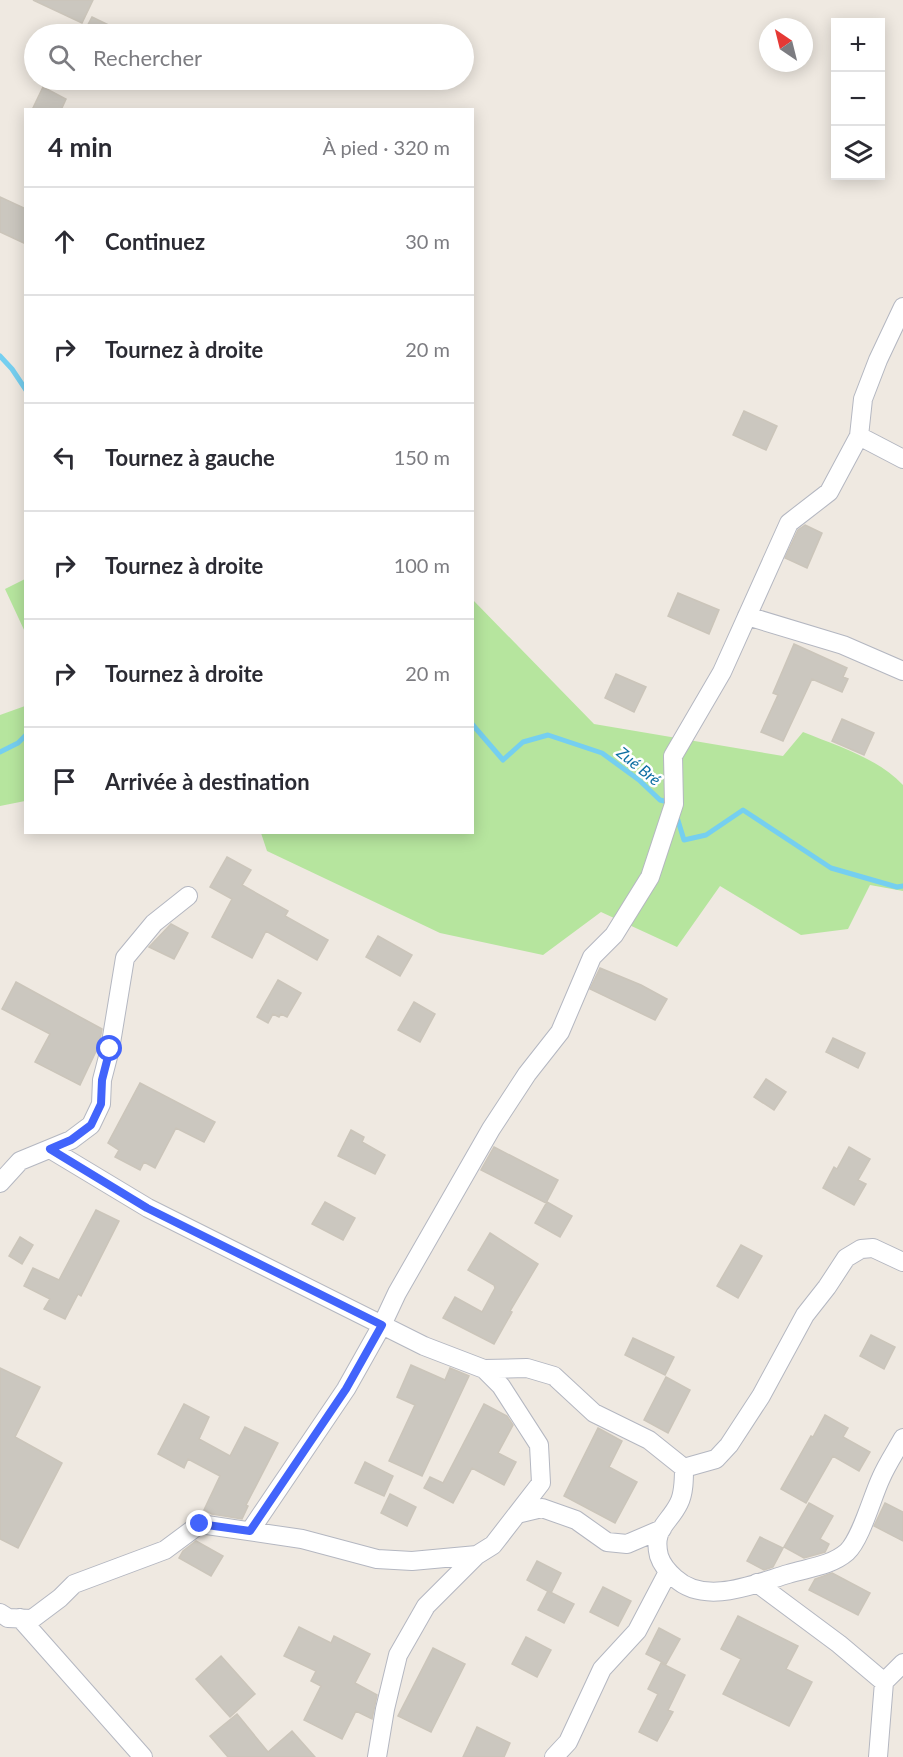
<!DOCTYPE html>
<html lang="fr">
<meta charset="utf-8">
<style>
:root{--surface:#fff;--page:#f7f7f7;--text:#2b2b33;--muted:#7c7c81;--line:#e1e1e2}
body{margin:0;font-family:Lato,sans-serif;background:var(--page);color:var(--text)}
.controls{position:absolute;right:18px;top:18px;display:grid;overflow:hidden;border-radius:0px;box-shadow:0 3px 15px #0003}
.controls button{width:54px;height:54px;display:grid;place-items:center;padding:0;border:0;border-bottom:2px solid var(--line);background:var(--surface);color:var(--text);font:30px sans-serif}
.compass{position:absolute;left:759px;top:18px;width:54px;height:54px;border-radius:50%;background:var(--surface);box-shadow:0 3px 15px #0003;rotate:325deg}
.stop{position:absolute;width:18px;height:18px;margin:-14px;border:4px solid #4264fb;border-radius:50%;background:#fff}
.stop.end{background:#4264fb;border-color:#fff;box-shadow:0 2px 6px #0008}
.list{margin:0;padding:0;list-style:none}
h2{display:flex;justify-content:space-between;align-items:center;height:78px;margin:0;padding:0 24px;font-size:26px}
h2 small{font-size:20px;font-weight:400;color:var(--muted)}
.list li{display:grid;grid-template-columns:39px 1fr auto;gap:18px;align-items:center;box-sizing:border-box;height:108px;padding:0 24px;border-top:2px solid var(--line)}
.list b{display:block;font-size:22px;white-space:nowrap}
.list em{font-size:20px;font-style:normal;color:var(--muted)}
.icon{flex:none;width:33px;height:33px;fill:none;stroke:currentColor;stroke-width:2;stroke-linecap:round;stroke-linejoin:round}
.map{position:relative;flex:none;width:903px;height:1757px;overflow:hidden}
.search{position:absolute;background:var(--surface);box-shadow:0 3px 15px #0003;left:24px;top:24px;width:450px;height:66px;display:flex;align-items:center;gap:15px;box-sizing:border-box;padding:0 21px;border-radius:33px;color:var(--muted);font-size:22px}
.panel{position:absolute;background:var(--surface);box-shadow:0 3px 15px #0003;left:24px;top:108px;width:450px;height:726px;border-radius:0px}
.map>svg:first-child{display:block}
.green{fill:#b6e59e}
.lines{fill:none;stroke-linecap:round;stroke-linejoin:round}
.stream{stroke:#75cff0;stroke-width:5}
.building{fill:#cbc7bf;stroke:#cbc5ba;stroke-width:1.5}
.minor-casing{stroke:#b4b7c1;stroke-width:20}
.minor{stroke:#fff;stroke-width:18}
.route{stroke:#4264fb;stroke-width:8}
.labels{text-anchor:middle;stroke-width:5;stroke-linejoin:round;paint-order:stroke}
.water-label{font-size:16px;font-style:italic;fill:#0d6fa3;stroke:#fff}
</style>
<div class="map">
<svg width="903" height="1757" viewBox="0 0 903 1757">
<rect width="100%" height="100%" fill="#efe9e1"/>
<!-- green -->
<path class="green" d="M 25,579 L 25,632 L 5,589 Z
M 473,600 L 594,724 L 783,756 L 803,732 C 837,746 878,758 903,785 L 903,891 L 870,885 L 848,929 L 801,935 L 720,886 L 677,947 L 601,912 L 543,955 L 440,933 L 267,851 L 261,833 L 472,832 Z
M 25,706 L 25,801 L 0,806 L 0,715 Z"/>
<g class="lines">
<!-- stream -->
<path class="stream" d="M 0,356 L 12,369 L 26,390
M 472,724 L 503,760 L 523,742 L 548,735 L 602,753 L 639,780 L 660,800 L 672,803
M 0,752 L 18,743 L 26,735
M 676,814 L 684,840 L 706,835 L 743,810 L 831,868 L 897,887 L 903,886"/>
</g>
<!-- building -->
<path class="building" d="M 33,0 L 93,0 L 82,23 Z
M 92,17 L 127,34 L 83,34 Z
M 43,87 L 66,99 L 61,110 L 32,110 Z
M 0,197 L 26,209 L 26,244 L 0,232 Z
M 744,411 L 777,426 L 766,450 L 733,435 Z
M 805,525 L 822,533 L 807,568 L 785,558 L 798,530 Z
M 678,593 L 719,610 L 709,634 L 668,616 Z
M 794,644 L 847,668 L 843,677 L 848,679 L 842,692 L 812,679 L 783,741 L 761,732 L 778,695 L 773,693 Z
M 616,674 L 646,687 L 634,712 L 605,698 Z
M 842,719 L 874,733 L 864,755 L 832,741 Z
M 227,857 L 251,870 L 242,885 L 288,911 L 285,916 L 328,940 L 317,960 L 266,931 L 252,958 L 212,937 L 232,899 L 210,887 Z
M 171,924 L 188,933 L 174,959 L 149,947 Z
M 378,936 L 412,955 L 400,976 L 366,957 Z
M 600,968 L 641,985 L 667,999 L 655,1020 L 590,989 Z
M 278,980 L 301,993 L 287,1017 L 281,1014 L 279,1017 L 273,1014 L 268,1023 L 257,1017 Z
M 16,982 L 102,1029 L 99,1045 L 80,1085 L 35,1062 L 50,1034 L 2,1009 Z
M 414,1002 L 435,1014 L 420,1042 L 398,1030 Z
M 833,1038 L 865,1053 L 858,1068 L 826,1052 Z
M 766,1079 L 786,1092 L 774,1110 L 754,1097 Z
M 140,1083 L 215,1122 L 204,1142 L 176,1128 L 155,1168 L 144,1162 L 140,1170 L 115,1157 L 119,1150 L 108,1143 Z
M 351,1130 L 364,1137 L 362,1142 L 385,1155 L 375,1174 L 338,1156 Z
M 494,1147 L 558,1180 L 546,1203 L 481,1170 Z
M 849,1147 L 870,1159 L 858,1180 L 866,1184 L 854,1205 L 823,1188 L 834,1167 L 837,1169 Z
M 325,1202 L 355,1218 L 343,1240 L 312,1224 Z
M 547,1202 L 572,1216 L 560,1237 L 535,1223 Z
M 96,1210 L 119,1221 L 81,1296 L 78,1294 L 65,1319 L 44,1309 L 50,1299 L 24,1286 L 33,1268 L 59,1280 Z
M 490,1233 L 538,1264 L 510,1311 L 512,1312 L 494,1344 L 443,1318 L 455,1297 L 482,1312 L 495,1288 L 494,1285 L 468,1270 Z
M 20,1237 L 33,1245 L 22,1264 L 9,1256 Z
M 741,1245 L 762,1256 L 738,1298 L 717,1286 Z
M 871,1335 L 895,1347 L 884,1369 L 860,1356 Z
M 633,1338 L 674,1357 L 665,1375 L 625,1355 Z
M 411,1365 L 445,1380 L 450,1368 L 469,1376 L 422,1476 L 389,1461 L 415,1405 L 397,1397 Z
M 0,1368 L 40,1387 L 15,1437 L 62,1463 L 18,1548 L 0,1539 Z
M 666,1377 L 690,1390 L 668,1433 L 644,1420 Z
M 184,1404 L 209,1417 L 199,1439 L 230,1456 L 245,1427 L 278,1443 L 246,1505 L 248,1506 L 242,1519 L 212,1514 L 204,1510 L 220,1476 L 188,1459 L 184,1468 L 158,1454 Z
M 484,1404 L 507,1416 L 513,1425 L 498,1453 L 516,1462 L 504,1485 L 472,1468 L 453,1503 L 424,1488 L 430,1477 L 443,1483 Z
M 825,1415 L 848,1428 L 843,1437 L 870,1452 L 859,1471 L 833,1456 L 806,1503 L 781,1489 L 811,1436 L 813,1437 Z
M 598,1428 L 622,1441 L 609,1467 L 637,1482 L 615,1523 L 564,1496 Z
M 365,1462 L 393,1476 L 384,1496 L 355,1483 Z
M 390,1494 L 416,1507 L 407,1526 L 381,1513 Z
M 809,1503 L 833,1516 L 820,1539 L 829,1544 L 825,1552 L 804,1558 L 784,1547 Z
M 885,1503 L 903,1512 L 903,1541 L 874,1526 Z
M 760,1537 L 783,1548 L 773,1567 L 764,1570 L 747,1561 Z
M 196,1541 L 223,1556 L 211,1576 L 179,1558 L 183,1551 Z
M 537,1561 L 561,1573 L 551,1593 L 527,1580 Z
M 832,1573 L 870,1593 L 858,1615 L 809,1590 L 815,1579 Z
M 603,1587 L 631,1601 L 618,1626 L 590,1612 Z
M 548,1591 L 574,1604 L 564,1623 L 538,1610 Z
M 738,1616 L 798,1646 L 786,1669 L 812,1682 L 789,1726 L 723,1694 L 741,1659 L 721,1649 Z
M 299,1627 L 331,1643 L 334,1636 L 370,1654 L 355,1683 L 377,1695 L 372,1719 L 356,1711 L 342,1739 L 304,1720 L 321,1686 L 311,1681 L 316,1671 L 284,1656 Z
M 659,1628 L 680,1639 L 666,1664 L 646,1654 Z
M 526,1637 L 551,1650 L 537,1677 L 512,1664 Z
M 433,1648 L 465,1664 L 431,1732 L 398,1716 Z
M 221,1656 L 255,1694 L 230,1717 L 196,1679 Z
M 661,1663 L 685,1675 L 668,1710 L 673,1712 L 657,1741 L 639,1732 L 658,1694 L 648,1689 Z
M 237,1714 L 268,1752 L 292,1731 L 315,1757 L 228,1757 L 210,1736 Z
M 477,1727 L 510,1743 L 504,1757 L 463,1757 Z"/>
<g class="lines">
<defs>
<path id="minor" d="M 859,436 L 903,459
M 747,616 L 843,645 L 903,671
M 50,1149 L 148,1208 L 424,1346 L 484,1369 L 527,1368 L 554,1376 L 594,1413 L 649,1440 L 684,1468 C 684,1479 684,1493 679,1503 C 669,1524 652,1528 659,1556 C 662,1565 668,1572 675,1578 C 705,1606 754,1584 788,1574 C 807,1568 831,1566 847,1552 C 861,1539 872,1497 881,1478 C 887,1464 896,1451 903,1438
M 0,1183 L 20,1161 L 71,1140 L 91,1125 L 101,1104 L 102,1080 L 110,1049 L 125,958 L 154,923 L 188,896
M 684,1468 L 716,1459 L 729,1445 L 761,1396 L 805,1315 L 827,1287 L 846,1258 L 861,1249 L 873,1248 L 903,1262
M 517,1514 L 542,1508 L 576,1520 L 607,1542 L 627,1544 L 662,1529
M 250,1531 L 346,1389 L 382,1325 L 397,1293 L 491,1129 L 527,1074 L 560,1032 L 592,957 L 614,935 L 650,877 L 674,804 L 673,756 L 722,672 L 789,523 L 829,492 L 859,436 L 863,399 L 878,360 L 903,307
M 757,1583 L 839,1644 L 884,1682
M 0,1613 L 8,1618 L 32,1619 L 60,1598 L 74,1584 L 165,1550 L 200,1524 L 302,1539 L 377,1559 L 412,1561 L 477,1555 L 493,1545 L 541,1483 L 539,1445 L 501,1386 L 484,1369
M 20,1618 L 143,1757
M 377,1757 L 385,1709 L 398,1655 L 426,1606 L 477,1555
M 554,1757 L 568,1742 L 602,1669 L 637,1631 L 668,1572
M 878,1757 L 884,1682 L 903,1663"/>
</defs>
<!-- minor casing -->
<use href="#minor" class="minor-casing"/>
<!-- minor -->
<use href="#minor" class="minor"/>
</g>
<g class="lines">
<!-- route -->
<path class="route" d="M 110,1049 L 102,1080 L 101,1104 L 91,1125 L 71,1140 L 50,1149 L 147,1208 L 382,1325 L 346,1389 L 250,1531 L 200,1524"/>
</g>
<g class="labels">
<!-- water labels -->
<g class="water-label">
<text transform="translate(639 766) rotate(39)" y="6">Zué Bré</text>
</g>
</g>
</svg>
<div class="controls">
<button>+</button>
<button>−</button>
<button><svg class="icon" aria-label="layers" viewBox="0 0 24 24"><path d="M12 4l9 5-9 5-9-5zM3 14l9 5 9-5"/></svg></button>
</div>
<svg class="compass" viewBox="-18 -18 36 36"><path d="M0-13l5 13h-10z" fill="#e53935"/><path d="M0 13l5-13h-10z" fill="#7c7c81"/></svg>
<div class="stop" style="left:110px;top:1049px"></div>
<div class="stop end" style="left:200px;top:1524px"></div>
<div class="search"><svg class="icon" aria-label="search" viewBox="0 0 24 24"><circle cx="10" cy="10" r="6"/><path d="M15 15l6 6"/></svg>Rechercher</div>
<section class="panel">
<h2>4 min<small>À pied · 320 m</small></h2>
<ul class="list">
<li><svg class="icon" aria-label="ahead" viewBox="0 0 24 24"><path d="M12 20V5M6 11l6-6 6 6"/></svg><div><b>Continuez</b></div><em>30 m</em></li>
<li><svg class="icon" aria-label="right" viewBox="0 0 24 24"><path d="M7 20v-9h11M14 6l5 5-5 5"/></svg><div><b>Tournez à droite</b></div><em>20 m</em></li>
<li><svg class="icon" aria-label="left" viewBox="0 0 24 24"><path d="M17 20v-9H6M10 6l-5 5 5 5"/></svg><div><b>Tournez à gauche</b></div><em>150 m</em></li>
<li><svg class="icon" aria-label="right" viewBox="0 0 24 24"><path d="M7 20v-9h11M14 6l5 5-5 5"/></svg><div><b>Tournez à droite</b></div><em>100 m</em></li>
<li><svg class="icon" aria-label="right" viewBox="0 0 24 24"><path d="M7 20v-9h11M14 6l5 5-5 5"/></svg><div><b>Tournez à droite</b></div><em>20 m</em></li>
<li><svg class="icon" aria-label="arrive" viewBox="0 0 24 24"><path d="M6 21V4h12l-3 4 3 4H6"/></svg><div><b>Arrivée à destination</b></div></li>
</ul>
</section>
</div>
